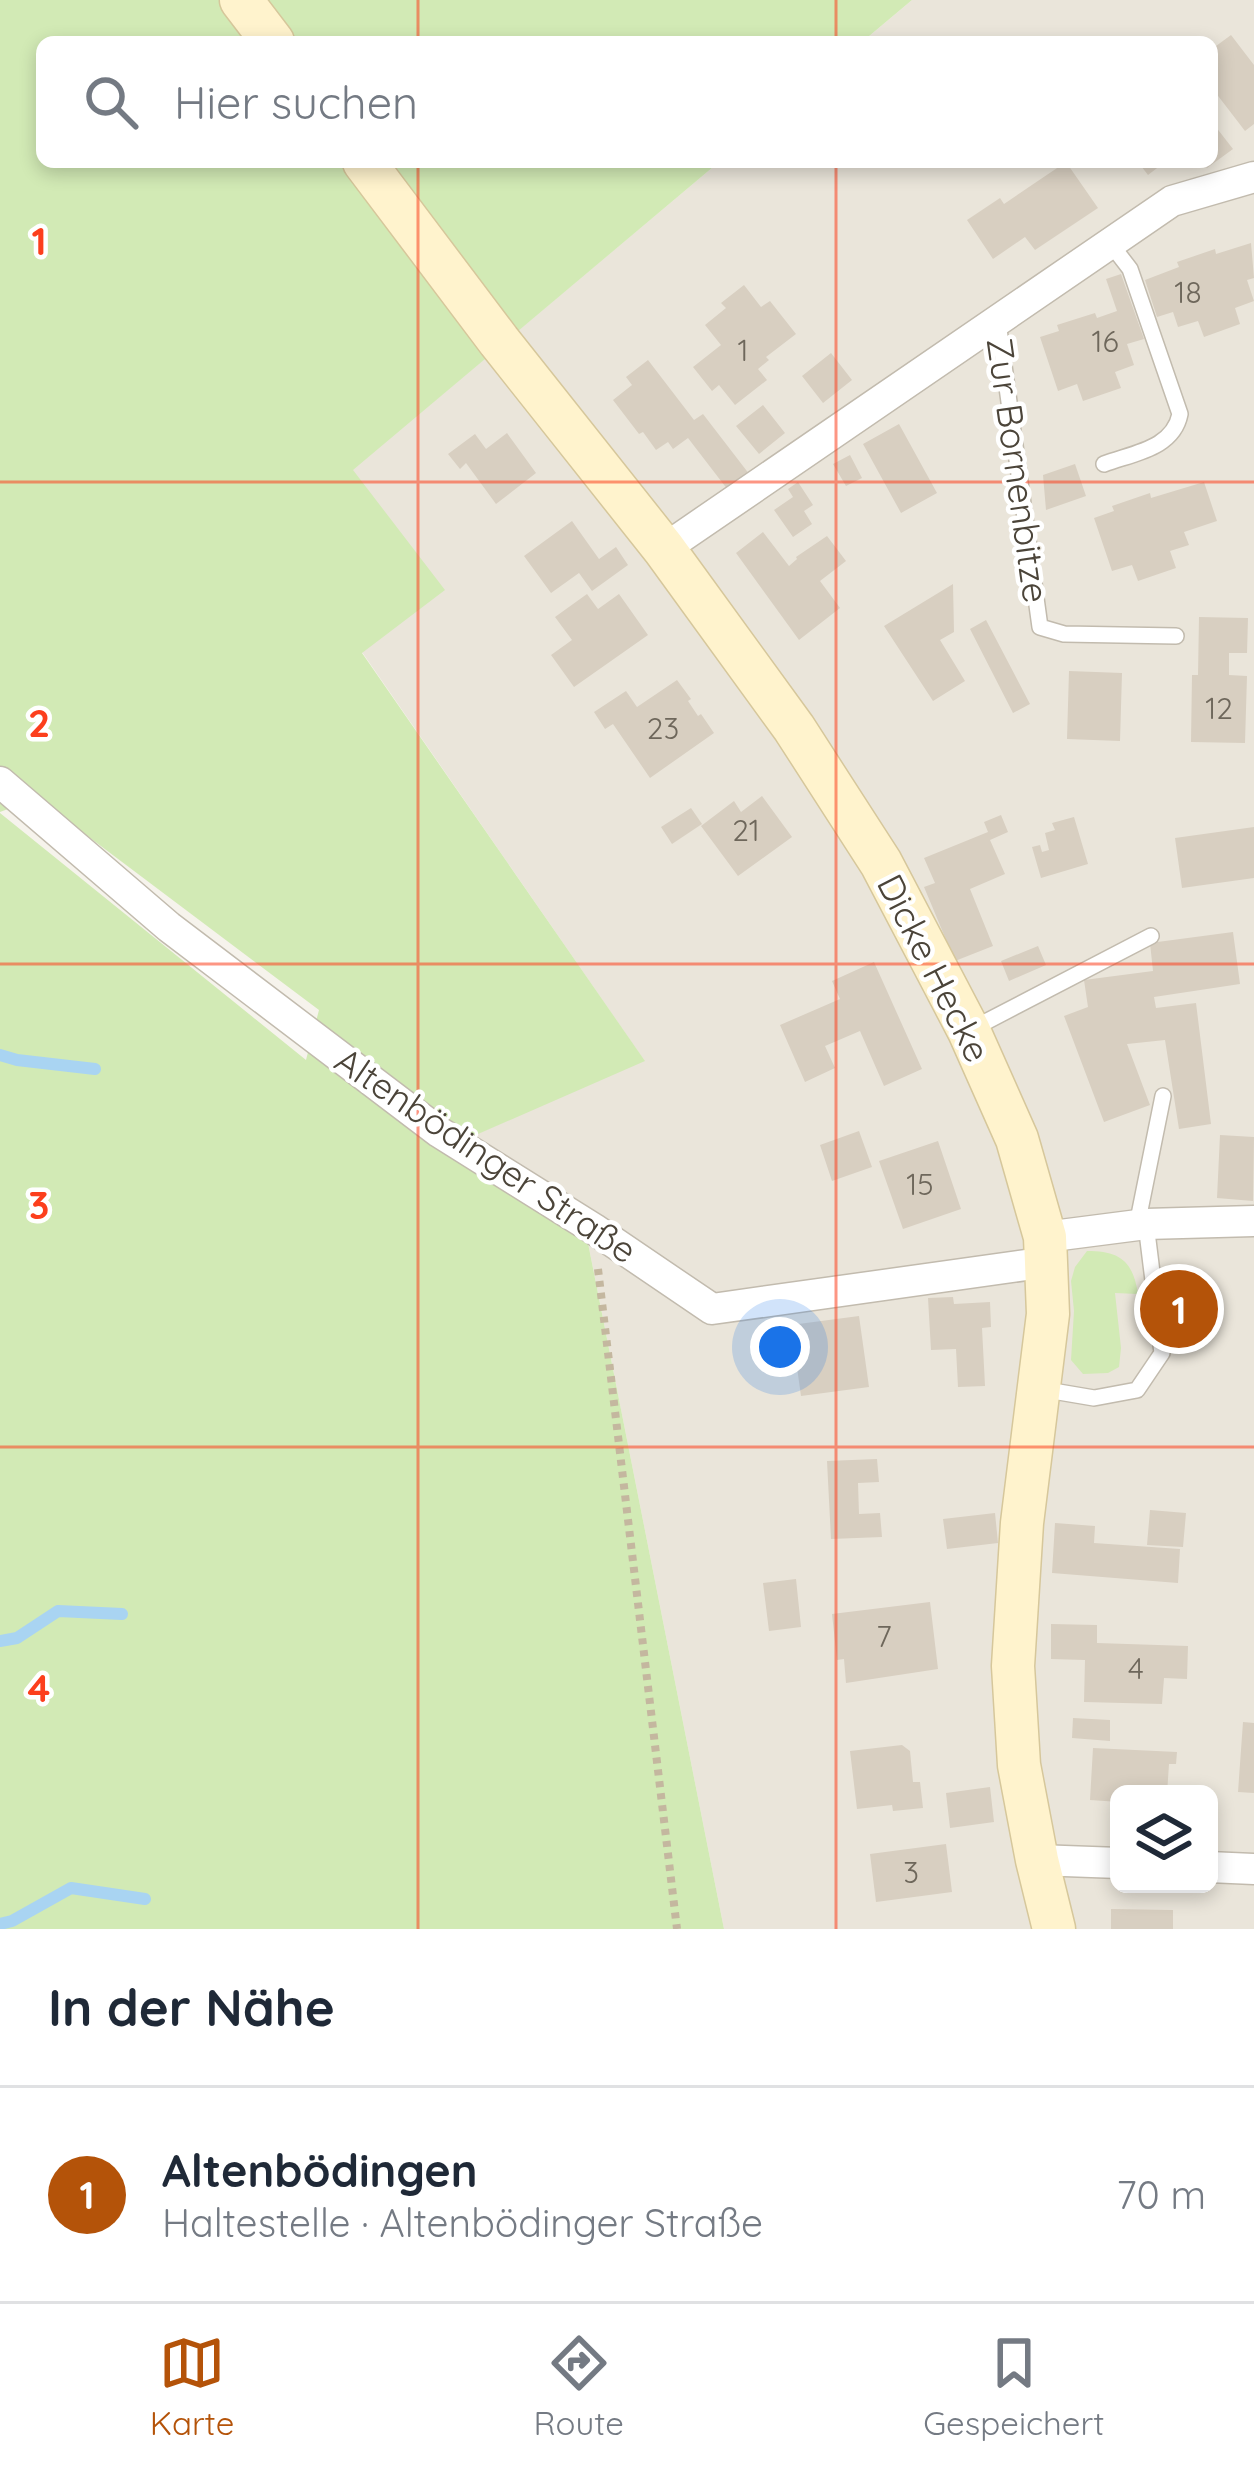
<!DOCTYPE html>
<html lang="de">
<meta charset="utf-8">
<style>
:root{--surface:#fff;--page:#f2f2f3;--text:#1f2937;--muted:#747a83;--line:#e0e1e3;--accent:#b45309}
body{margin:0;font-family:Quicksand,sans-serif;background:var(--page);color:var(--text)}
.controls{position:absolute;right:36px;bottom:36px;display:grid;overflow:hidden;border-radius:18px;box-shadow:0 6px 18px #0003}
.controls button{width:108px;height:108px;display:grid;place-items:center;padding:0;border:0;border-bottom:3px solid var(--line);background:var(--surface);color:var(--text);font:60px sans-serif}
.you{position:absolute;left:780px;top:1347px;width:42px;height:42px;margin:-30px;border:9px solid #fff;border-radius:50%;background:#1a73e8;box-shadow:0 0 0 18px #1a73e833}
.badge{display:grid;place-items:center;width:78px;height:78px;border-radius:50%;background:var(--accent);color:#fff;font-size:39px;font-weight:700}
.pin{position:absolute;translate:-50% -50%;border:6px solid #fff;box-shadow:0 3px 12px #0006}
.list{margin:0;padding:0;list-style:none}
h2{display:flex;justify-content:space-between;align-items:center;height:156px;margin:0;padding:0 48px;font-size:51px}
h2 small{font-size:39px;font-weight:400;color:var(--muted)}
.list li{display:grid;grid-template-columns:78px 1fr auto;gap:36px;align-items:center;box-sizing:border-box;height:216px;padding:0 48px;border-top:3px solid var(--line)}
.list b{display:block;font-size:45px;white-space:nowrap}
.list p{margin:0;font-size:39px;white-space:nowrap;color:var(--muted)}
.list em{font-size:39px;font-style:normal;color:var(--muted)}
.icon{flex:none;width:66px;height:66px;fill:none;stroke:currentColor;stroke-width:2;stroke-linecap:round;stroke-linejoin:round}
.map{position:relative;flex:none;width:1254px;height:1929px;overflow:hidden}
.search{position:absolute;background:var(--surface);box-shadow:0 6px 18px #0003;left:36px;right:36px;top:36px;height:132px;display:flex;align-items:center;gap:30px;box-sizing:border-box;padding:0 42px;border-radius:18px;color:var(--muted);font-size:45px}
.sheet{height:372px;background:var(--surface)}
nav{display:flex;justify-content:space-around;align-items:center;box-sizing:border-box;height:168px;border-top:3px solid var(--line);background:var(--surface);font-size:33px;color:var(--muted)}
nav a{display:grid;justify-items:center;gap:6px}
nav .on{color:var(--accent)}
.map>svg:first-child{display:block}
.residential{fill:#eae5da;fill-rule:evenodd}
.green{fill:#d2eab5}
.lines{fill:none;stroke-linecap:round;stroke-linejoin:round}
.stream{stroke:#a9d4f2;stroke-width:12}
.building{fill:#d8cfc1}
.lane-casing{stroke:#c2bbae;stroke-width:18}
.street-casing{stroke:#c2bbae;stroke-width:33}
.secondary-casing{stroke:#d6c79b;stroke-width:45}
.path{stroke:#c4b79f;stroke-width:8;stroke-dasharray:6 6;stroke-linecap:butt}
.lane{stroke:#fff;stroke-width:15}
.street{stroke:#fff;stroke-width:30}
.secondary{stroke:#fff3cd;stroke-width:42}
.grid{fill:none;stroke:#fc3f1d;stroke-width:3;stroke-opacity:0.55}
.labels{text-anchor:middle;stroke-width:9;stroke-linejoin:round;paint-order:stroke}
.number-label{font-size:30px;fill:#6e675b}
.street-label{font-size:36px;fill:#4b4439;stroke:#fff}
.grid-label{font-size:39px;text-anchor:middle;font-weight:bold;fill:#fc3f1d;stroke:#fff;stroke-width:9;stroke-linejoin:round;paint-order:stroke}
</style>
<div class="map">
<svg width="1254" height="1929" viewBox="0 0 1254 1929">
<rect width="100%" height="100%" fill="#f6f3ec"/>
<!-- residential -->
<path class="residential" d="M 912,0 L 1254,0 L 1254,1929 L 724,1929 L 588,1243 L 445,1148 L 644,1060 L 362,652 L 352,470 L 719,162 L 1212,162 L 1212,42 L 862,42 ZM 1119,1794 L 1209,1794 L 1209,1884 L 1119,1884 Z"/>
<!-- green -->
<path class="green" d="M 0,0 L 912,0 L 862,42 L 42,42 L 42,162 L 719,162 L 353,470 L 445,590 L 362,653 L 645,1061 L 446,1148 L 588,1243 L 724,1929 L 0,1929 L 0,813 L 306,1060 L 319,1010 L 37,798 L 0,812 Z
M 1087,1251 C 1120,1251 1133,1261 1138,1294 L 1115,1293 L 1121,1348 L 1119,1367 L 1108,1373 L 1083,1374 L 1071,1360 L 1074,1311 L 1071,1281 L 1075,1267 Z"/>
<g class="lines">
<!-- stream -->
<path class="stream" d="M 0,1055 L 17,1060 L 95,1069
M 0,1641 L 17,1638 L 58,1611 L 122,1614
M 0,1924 L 12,1921 L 71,1888 L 145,1899"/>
</g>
<!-- building -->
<path class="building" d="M 1231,35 L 1254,65 L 1254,124 L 1245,131 L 1212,88 L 1212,49 Z
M 1212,122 L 1233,149 L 1207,168 L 1202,162 L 1212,162 Z
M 1066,162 L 1098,208 L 1035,250 L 1025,237 L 993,259 L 967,220 L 1000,198 L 1004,204 Z
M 1138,162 L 1165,162 L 1148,175 Z
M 1251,243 L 1254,278 L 1247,280 L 1254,301 L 1235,308 L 1240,324 L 1204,337 L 1198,321 L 1178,327 L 1173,312 L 1157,317 L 1145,280 L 1179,267 L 1177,262 L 1215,249 L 1216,254 Z
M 1121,274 L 1144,339 L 1127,344 L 1134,365 L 1115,372 L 1121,388 L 1083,401 L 1077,384 L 1058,391 L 1040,337 L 1059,331 L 1057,325 L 1095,313 L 1097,318 L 1117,311 L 1106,279 Z
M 744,285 L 761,307 L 770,301 L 796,334 L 766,357 L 769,360 L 758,369 L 767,380 L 735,405 L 719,385 L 712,391 L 693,367 L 721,345 L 705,325 L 726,308 L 721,303 Z
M 831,353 L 852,380 L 823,403 L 802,376 Z
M 648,360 L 694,420 L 703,414 L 753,479 L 731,494 L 688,438 L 673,449 L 668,442 L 656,450 L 643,432 L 639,434 L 613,400 L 632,385 L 626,377 Z
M 763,405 L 785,433 L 759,454 L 736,426 Z
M 899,424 L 937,493 L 901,513 L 863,444 Z
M 507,433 L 536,473 L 496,504 L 466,463 L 460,469 L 448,454 L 475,434 L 486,449 Z
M 850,455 L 862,478 L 846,486 L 833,464 Z
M 1075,464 L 1086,496 L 1046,510 L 1043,475 Z
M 798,482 L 813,505 L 804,511 L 812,524 L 793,537 L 774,510 L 793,497 L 788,489 Z
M 1204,482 L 1217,521 L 1184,532 L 1189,545 L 1170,551 L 1176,568 L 1138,581 L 1132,565 L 1112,571 L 1094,518 L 1114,511 L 1112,506 L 1150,493 L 1151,498 Z
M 572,521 L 599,559 L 616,547 L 628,565 L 592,591 L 579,573 L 551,593 L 524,556 Z
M 763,532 L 789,566 L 797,559 L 796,557 L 827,536 L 846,561 L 820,581 L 840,608 L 799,640 L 736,553 Z
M 953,584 L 954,632 L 940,640 L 965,681 L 933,701 L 884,626 Z
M 587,594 L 598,609 L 619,594 L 648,635 L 574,687 L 551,655 L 572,640 L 555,617 Z
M 1199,617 L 1248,618 L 1247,653 L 1229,653 L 1229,675 L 1247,676 L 1245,743 L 1191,742 L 1192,675 L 1198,675 Z
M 986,620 L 1030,704 L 1013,713 L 970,629 Z
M 1069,671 L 1122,673 L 1120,741 L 1067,739 Z
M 677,680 L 691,699 L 688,701 L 698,716 L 701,714 L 714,733 L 650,778 L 613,724 L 605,729 L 594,712 L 626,691 L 637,707 Z
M 762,796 L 792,837 L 738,876 L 701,826 L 734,801 L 741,812 Z
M 691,808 L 702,824 L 672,844 L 661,827 Z
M 1001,815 L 1008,832 L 990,840 L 1005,874 L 970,889 L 993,946 L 955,961 L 924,887 L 935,883 L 924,858 L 988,832 L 984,822 Z
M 1074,817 L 1088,864 L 1041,878 L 1032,847 L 1040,845 L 1042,852 L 1049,850 L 1045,833 L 1055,830 L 1052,823 Z
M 1254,827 L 1254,878 L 1182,888 L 1175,838 Z
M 1233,932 L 1240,984 L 1154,997 L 1156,1008 L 1196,1003 L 1211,1124 L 1179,1129 L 1165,1040 L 1127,1044 L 1150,1105 L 1104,1122 L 1064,1016 L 1088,1007 L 1084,980 L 1153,971 L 1150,943 Z
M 1038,946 L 1046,965 L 1009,981 L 1001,961 Z
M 874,962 L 922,1069 L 884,1086 L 860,1031 L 825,1046 L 835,1068 L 805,1082 L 780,1025 L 840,999 L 832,981 Z
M 859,1131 L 872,1167 L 832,1181 L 820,1145 Z
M 1220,1135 L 1254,1137 L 1253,1201 L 1217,1198 Z
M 938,1141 L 961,1209 L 903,1229 L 879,1161 Z
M 953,1297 L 954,1304 L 990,1302 L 991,1327 L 982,1328 L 985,1386 L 958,1387 L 956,1349 L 931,1350 L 928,1298 Z
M 859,1316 L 869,1387 L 801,1396 L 791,1325 Z
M 877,1459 L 879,1482 L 858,1483 L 859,1514 L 880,1513 L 882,1537 L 831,1539 L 827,1461 Z
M 1150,1510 L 1186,1513 L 1183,1547 L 1147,1545 Z
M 995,1513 L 998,1543 L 947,1549 L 943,1519 Z
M 1055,1523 L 1095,1526 L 1094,1543 L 1180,1549 L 1178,1583 L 1052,1573 Z
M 796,1579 L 801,1627 L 769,1631 L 763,1583 Z
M 930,1602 L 938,1669 L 846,1683 L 844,1659 L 837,1660 L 832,1614 Z
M 1051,1624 L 1097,1625 L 1097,1643 L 1188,1646 L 1187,1679 L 1164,1678 L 1162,1704 L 1084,1702 L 1085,1660 L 1051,1659 Z
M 1073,1718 L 1110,1720 L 1110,1741 L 1072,1738 Z
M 1243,1722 L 1254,1723 L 1254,1793 L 1238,1792 Z
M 902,1745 L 910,1751 L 913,1782 L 920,1782 L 923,1808 L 893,1811 L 892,1805 L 857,1809 L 850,1751 Z
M 1093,1748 L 1177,1752 L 1176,1764 L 1169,1764 L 1167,1794 L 1119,1794 L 1119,1802 L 1090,1800 Z
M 990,1787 L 994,1822 L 950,1828 L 946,1793 Z
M 946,1844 L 952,1892 L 876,1902 L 870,1854 Z
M 1111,1909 L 1173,1910 L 1173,1929 L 1111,1929 Z"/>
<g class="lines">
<defs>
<path id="lane" d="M 998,322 L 1040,627 L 1064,634 L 1176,636
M 1104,464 C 1133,453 1173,449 1180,414 L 1130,269 L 1110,243
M 972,1029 L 1151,936
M 1137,1225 L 1163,1096
M 1041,1389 L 1094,1398 L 1137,1390 L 1162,1353 L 1146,1224"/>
<path id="street" d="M 664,549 L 1172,201 L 1254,177
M 0,782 L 169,927 L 439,1132 L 594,1229 L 712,1309 L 1048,1262
M 1045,1237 L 1146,1224 L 1254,1221
M 1037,1860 L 1119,1863
M 1209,1867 L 1254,1869"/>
<path id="secondary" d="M 241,0 L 273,42
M 364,162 L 499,341 L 664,549 L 794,728 L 881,863 L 969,1031 L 1017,1139 L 1045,1237 L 1048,1314 L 1022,1523 L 1013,1666 L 1019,1765 L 1037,1860 L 1054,1929"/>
</defs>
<!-- lane casing -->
<use href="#lane" class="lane-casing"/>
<!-- street casing -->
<use href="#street" class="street-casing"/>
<!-- secondary casing -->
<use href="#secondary" class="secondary-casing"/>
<!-- path -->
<path class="path" d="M 598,1269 L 677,1929"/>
<!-- lane -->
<use href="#lane" class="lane"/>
<!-- street -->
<use href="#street" class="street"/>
<!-- secondary -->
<use href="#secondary" class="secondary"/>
</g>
<!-- grid -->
<path class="grid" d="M 418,0 L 418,42M 836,0 L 836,42M 418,162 L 418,1929M 836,162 L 836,1929M 0,482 L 1254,482M 0,964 L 1254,964M 0,1447 L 1254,1447"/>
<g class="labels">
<!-- number labels -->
<g class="number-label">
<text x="1188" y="303">18</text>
<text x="1105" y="352">16</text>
<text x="743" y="361">1</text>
<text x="1219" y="719">12</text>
<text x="663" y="739">23</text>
<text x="746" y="841">21</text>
<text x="920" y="1195">15</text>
<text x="884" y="1647">7</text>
<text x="1136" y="1679">4</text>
<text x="911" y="1883">3</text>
</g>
<!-- street labels -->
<g class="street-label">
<text transform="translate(1018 470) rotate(82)" y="13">Zur Bornenbitze</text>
<text transform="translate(934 968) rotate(63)" y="13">Dicke Hecke</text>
<text transform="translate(486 1155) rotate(34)" y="13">Altenbödinger Straße</text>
</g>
</g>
<g class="grid-label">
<text x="39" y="255">1</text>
<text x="39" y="737">2</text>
<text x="39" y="1219">3</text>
<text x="39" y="1702">4</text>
</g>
</svg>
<div class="controls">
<button><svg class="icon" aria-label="layers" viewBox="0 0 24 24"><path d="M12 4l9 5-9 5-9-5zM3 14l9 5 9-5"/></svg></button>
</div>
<div class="you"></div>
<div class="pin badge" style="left:1179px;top:1309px">1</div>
<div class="search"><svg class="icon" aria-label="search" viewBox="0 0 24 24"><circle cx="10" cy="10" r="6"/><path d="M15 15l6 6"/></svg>Hier suchen</div>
</div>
<section class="sheet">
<h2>In der Nähe<small></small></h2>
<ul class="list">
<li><span class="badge">1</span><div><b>Altenbödingen</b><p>Haltestelle · Altenbödinger Straße</p></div><em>70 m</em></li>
</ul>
</section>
<nav>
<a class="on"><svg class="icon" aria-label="map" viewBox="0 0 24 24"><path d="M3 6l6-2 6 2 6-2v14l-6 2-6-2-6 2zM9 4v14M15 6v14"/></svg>Karte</a>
<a><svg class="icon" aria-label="directions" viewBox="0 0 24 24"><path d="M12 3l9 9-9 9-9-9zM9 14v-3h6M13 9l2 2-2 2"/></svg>Route</a>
<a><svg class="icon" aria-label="saved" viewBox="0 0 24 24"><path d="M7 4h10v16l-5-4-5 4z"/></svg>Gespeichert</a>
</nav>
